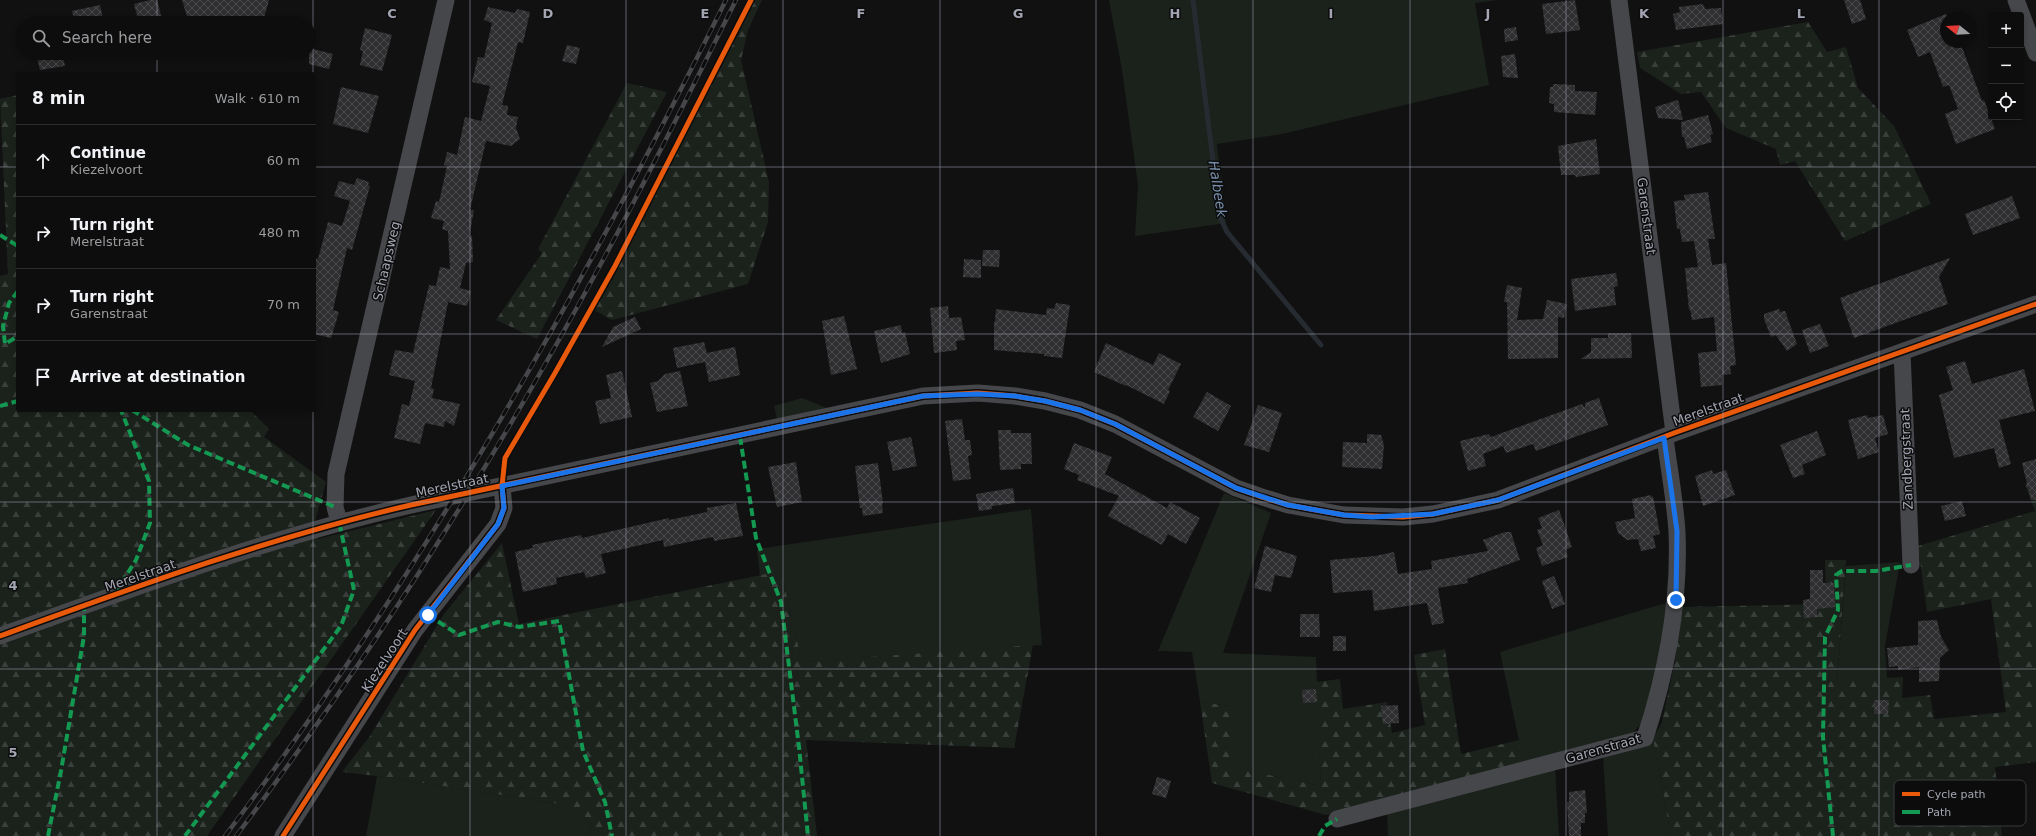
<!DOCTYPE html>
<meta charset="utf-8">
<style>
:root{--surface:#0d0d0e;--page:#1b1b1c;--text:#f1f3f6;--muted:#9a9c9e;--line:#2d2d2e}
body{margin:0;font-family:"DejaVu Sans",sans-serif;background:var(--page);color:var(--text)}
.controls{position:absolute;right:12px;top:12px;display:grid;overflow:hidden;border-radius:4px;box-shadow:0 2px 6px #0003}
.controls button{width:36px;height:36px;display:grid;place-items:center;padding:0;border:0;border-bottom:1px solid var(--line);background:var(--surface);color:var(--text);font:20px sans-serif}
.compass{position:absolute;left:1940px;top:12px;width:36px;height:36px;border-radius:50%;background:var(--surface);box-shadow:0 2px 6px #0003;rotate:288deg}
.stop{position:absolute;width:12px;height:12px;margin:-9px;border:3px solid #1a73e8;border-radius:50%;background:#fff}
.stop.end{background:#1a73e8;border-color:#fff;box-shadow:0 1px 4px #0008}
.list{margin:0;padding:0;list-style:none}
h2{display:flex;justify-content:space-between;align-items:center;height:52px;margin:0;padding:0 16px;font-size:17px}
h2 small{font-size:13px;font-weight:400;color:var(--muted)}
.list li{display:grid;grid-template-columns:26px 1fr auto;gap:12px;align-items:center;box-sizing:border-box;height:72px;padding:0 16px;border-top:1px solid var(--line)}
.list b{display:block;font-size:15px;white-space:nowrap}
.list p{margin:0;font-size:13px;white-space:nowrap;color:var(--muted)}
.list em{font-size:13px;font-style:normal;color:var(--muted)}
.icon{flex:none;width:22px;height:22px;fill:none;stroke:currentColor;stroke-width:2;stroke-linecap:round;stroke-linejoin:round}
.map{position:relative;flex:none;width:2036px;height:836px;overflow:hidden}
.search{position:absolute;background:var(--surface);box-shadow:0 2px 6px #0003;left:16px;top:16px;width:300px;height:44px;display:flex;align-items:center;gap:10px;box-sizing:border-box;padding:0 14px;border-radius:22px;color:var(--muted);font-size:15px}
.panel{position:absolute;background:var(--surface);box-shadow:0 2px 6px #0003;left:16px;top:72px;width:300px;height:340px;border-radius:4px}
.map>svg:first-child{display:block}
.green{fill:#1b221c}
.forest{fill:url(#forest-firs)}
.lines{fill:none;stroke-linecap:round;stroke-linejoin:round}
.stream{stroke:#262b32;stroke-width:5}
.building{fill:url(#building-cross-hatch)}
.street{stroke:#46474a;stroke-width:17}
.rail-casing{stroke:#46474a;stroke-width:4.5}
.rail{stroke:#0c0c0d;stroke-width:3;stroke-dasharray:9;stroke-linecap:butt}
.quiet{stroke:#139951;stroke-width:4;stroke-dasharray:8 4;stroke-linecap:butt}
.cycleway-casing{stroke:#0c0c0d;stroke-width:8}
.cycleway{stroke:#e8590c;stroke-width:5}
.route{stroke:#1a73e8;stroke-width:5}
.grid{fill:none;stroke:#a3a6b2;stroke-width:1;stroke-opacity:0.55}
.labels{text-anchor:middle;stroke-width:3;stroke-linejoin:round;paint-order:stroke}
.street-label{font-size:13px;fill:#a3a6b2;stroke:#0c0c0d}
.water-label{font-size:14px;font-style:italic;fill:#7a91ad;stroke:#0c0c0d}
.key{fill:#0c0c0d;stroke:#393a3f;stroke-width:1}
.key-label{font-size:11px;fill:#a3a6b2}
.grid-label{font-size:13px;text-anchor:middle;font-weight:bold;fill:#a3a6b2;stroke:#0c0c0d;stroke-width:3;stroke-linejoin:round;paint-order:stroke}
</style>
<div class="map">
<svg width="2036" height="836" viewBox="0 0 2036 836">
<defs>
<pattern id="forest-firs" width="22" height="20" patternUnits="userSpaceOnUse"><rect width="22" height="20" fill="#1b221c"/><path d="M5 1l3.5 6h-7zM16 11l3.5 6h-7z" fill="#393f3b"/></pattern>
<pattern id="building-cross-hatch" width="8" height="8" patternUnits="userSpaceOnUse"><rect width="8" height="8" fill="#2f2f31"/><path d="M0 0l8 8M0 8l8-8" fill="none" stroke="#4a4a4c"/></pattern>
</defs>
<rect width="100%" height="100%" fill="#111112"/>
<!-- green -->
<path class="green" d="M 1109,0 L 1497,0 L 1475,3 L 1489,85 L 1282,134 L 1217,144 L 1226,223 L 1135,236 L 1138,185 L 1122,70 Z
M 802,398 L 827,408 L 777,419 L 774,406 Z
M 1224,493 L 1271,513 L 1223,653 L 1316,657 L 1321,786 L 1229,767 L 1230,706 L 1200,702 L 1192,652 L 1158,651 Z
M 1031,509 L 1042,645 L 802,662 L 781,571 L 760,576 L 757,549 Z
M 1900,562 L 1885,646 L 1887,678 L 1837,682 L 1846,566 Z
M 1669,602 L 1649,714 L 1634,732 L 1524,764 L 1500,652 Z
M 1653,739 L 1671,836 L 1608,836 L 1603,756 Z
M 1555,768 L 1559,836 L 1388,836 L 1387,812 Z
M 377,776 L 560,804 L 583,813 L 591,828 L 592,836 L 366,836 Z"/>
<!-- forest -->
<path class="forest" d="M 751,0 L 762,0 L 748,30 L 741,60 L 769,182 L 768,222 L 748,284 L 612,320 L 592,309 Z
M 1808,22 L 1827,52 L 1846,47 L 1858,88 L 1894,126 L 1931,204 L 1845,241 L 1795,161 L 1780,165 L 1776,149 L 1726,128 L 1701,92 L 1681,94 L 1640,68 L 1637,52 Z
M 627,83 L 667,92 L 537,339 L 496,320 L 542,253 L 538,249 Z
M 18,95 L 18,410 L 250,410 L 269,429 L 264,437 L 326,482 L 315,521 L 318,539 L 436,510 L 207,836 L 0,836 L 0,276 L 8,274 L 0,99 Z
M 2036,481 L 2036,762 L 1995,767 L 2002,836 L 1671,836 L 1653,739 L 1662,722 L 1675,661 L 1680,607 L 1826,604 L 1825,560 L 1846,560 L 1837,681 L 1903,677 L 1902,698 L 1930,695 L 1934,719 L 2006,712 L 1991,599 L 1927,612 L 1918,546 L 2035,511 L 2025,484 Z
M 502,543 L 519,624 L 781,571 L 802,662 L 1033,645 L 1014,748 L 806,740 L 817,836 L 592,836 L 591,828 L 583,813 L 560,804 L 377,776 L 342,772 L 370,736 L 444,614 Z
M 1445,649 L 1461,754 L 1519,740 L 1524,764 L 1326,815 L 1212,783 L 1200,702 L 1230,706 L 1230,767 L 1321,786 L 1316,682 L 1340,679 L 1343,709 L 1387,702 L 1392,733 L 1425,725 L 1414,655 Z"/>
<g class="lines">
<!-- stream -->
<path class="stream" d="M 1193,0 L 1220,217 L 1227,232 L 1321,345"/>
</g>
<!-- building -->
<path class="building" d="M 150,0 L 157,0 L 163,23 L 139,23 L 134,4 Z
M 182,0 L 269,0 L 264,18 L 234,23 L 189,23 Z
M 1575,0 L 1580,30 L 1546,34 L 1542,4 Z
M 1844,0 L 1860,0 L 1866,19 L 1852,24 Z
M 1703,4 L 1705,9 L 1721,8 L 1723,24 L 1676,30 L 1673,14 L 1680,12 L 1679,7 Z
M 100,5 L 104,23 L 75,23 L 72,11 Z
M 488,7 L 515,13 L 517,9 L 530,12 L 523,43 L 518,42 L 502,105 L 508,106 L 507,115 L 518,117 L 516,128 L 520,139 L 511,146 L 486,141 L 470,210 L 474,210 L 469,237 L 472,236 L 473,262 L 466,263 L 460,288 L 471,291 L 467,306 L 448,302 L 431,388 L 434,389 L 432,398 L 460,404 L 454,426 L 445,421 L 444,427 L 425,423 L 420,444 L 394,438 L 402,404 L 409,406 L 415,381 L 389,375 L 395,350 L 413,353 L 429,285 L 436,286 L 440,267 L 450,269 L 448,231 L 442,229 L 444,221 L 431,218 L 436,201 L 439,202 L 447,166 L 444,165 L 447,152 L 457,155 L 465,117 L 481,121 L 490,86 L 472,82 L 478,57 L 484,58 L 492,23 L 484,20 Z
M 1946,14 L 1948,18 L 1946,18 L 1946,42 L 1960,42 L 1982,101 L 1984,100 L 1995,129 L 1956,144 L 1945,114 L 1958,109 L 1949,85 L 1943,87 L 1930,52 L 1918,57 L 1907,30 Z
M 1516,27 L 1518,40 L 1505,42 L 1504,29 Z
M 365,28 L 392,35 L 382,71 L 360,65 L 363,51 L 360,50 Z
M 567,45 L 580,48 L 576,64 L 562,61 Z
M 309,48 L 333,54 L 329,69 L 309,64 Z
M 36,53 L 62,53 L 65,66 L 40,70 Z
M 1515,54 L 1518,78 L 1503,77 L 1501,56 Z
M 1553,84 L 1575,85 L 1575,91 L 1597,92 L 1595,115 L 1554,112 L 1554,104 L 1549,103 L 1550,87 L 1553,87 Z
M 341,87 L 379,96 L 368,133 L 333,124 Z
M 1678,100 L 1683,120 L 1658,118 L 1655,107 Z
M 1708,115 L 1713,134 L 1710,135 L 1712,142 L 1687,149 L 1684,137 L 1682,137 L 1681,122 Z
M 1596,139 L 1600,174 L 1576,177 L 1575,175 L 1561,175 L 1558,146 Z
M 357,178 L 369,182 L 368,185 L 370,186 L 352,250 L 347,248 L 333,310 L 339,312 L 331,338 L 314,334 L 314,258 L 318,259 L 328,222 L 342,226 L 350,201 L 334,196 L 339,181 L 354,185 Z
M 1708,192 L 1715,239 L 1708,239 L 1712,265 L 1726,263 L 1736,365 L 1730,366 L 1731,374 L 1722,375 L 1722,385 L 1701,387 L 1698,353 L 1717,351 L 1714,317 L 1692,320 L 1690,309 L 1689,310 L 1685,268 L 1698,267 L 1694,241 L 1682,242 L 1680,229 L 1677,229 L 1674,201 L 1685,200 L 1684,195 Z
M 2012,196 L 2020,218 L 1973,235 L 1965,214 Z
M 983,250 L 1000,250 L 999,267 L 982,266 Z
M 1950,258 L 1939,277 L 1948,304 L 1854,338 L 1840,298 Z
M 964,259 L 981,260 L 981,278 L 963,277 Z
M 1616,273 L 1618,286 L 1614,287 L 1616,305 L 1575,311 L 1571,279 Z
M 1507,285 L 1522,288 L 1517,320 L 1543,319 L 1547,300 L 1567,304 L 1564,318 L 1558,317 L 1558,358 L 1508,359 L 1507,302 L 1504,302 Z
M 1056,303 L 1070,305 L 1062,358 L 1044,356 L 1044,354 L 994,350 L 994,322 L 995,322 L 996,309 L 1046,315 L 1047,308 L 1054,309 Z
M 948,306 L 949,318 L 961,317 L 965,340 L 956,341 L 957,350 L 934,353 L 930,308 Z
M 1779,309 L 1780,312 L 1785,311 L 1797,344 L 1787,351 L 1776,335 L 1771,337 L 1764,319 L 1764,314 Z
M 844,316 L 857,369 L 831,375 L 822,321 Z
M 635,317 L 641,329 L 602,347 L 613,327 Z
M 1820,324 L 1829,346 L 1810,353 L 1802,330 Z
M 901,325 L 902,333 L 905,332 L 910,354 L 881,363 L 874,331 Z
M 1608,333 L 1631,333 L 1632,358 L 1581,359 L 1591,352 L 1591,338 L 1608,338 Z
M 704,342 L 707,353 L 735,347 L 740,375 L 709,382 L 705,362 L 677,368 L 673,348 Z
M 1106,343 L 1153,365 L 1159,353 L 1181,364 L 1168,390 L 1170,391 L 1164,404 L 1126,385 L 1126,386 L 1094,372 Z
M 1965,361 L 1972,384 L 2024,369 L 2035,411 L 1999,420 L 2011,464 L 1999,468 L 1994,448 L 1954,458 L 1939,395 L 1953,390 L 1946,367 Z
M 622,371 L 632,417 L 600,424 L 595,401 L 611,398 L 606,375 Z
M 680,371 L 688,406 L 657,412 L 650,383 L 658,381 L 665,374 Z
M 1207,392 L 1231,406 L 1218,431 L 1193,417 Z
M 1599,398 L 1608,425 L 1536,451 L 1533,444 L 1506,453 L 1503,446 L 1483,454 L 1486,466 L 1468,471 L 1460,441 L 1489,434 L 1491,437 L 1582,404 L 1585,408 L 1585,403 Z
M 1258,405 L 1282,413 L 1269,452 L 1244,445 Z
M 1867,415 L 1868,418 L 1883,415 L 1888,434 L 1875,438 L 1879,452 L 1858,459 L 1848,420 Z
M 962,419 L 965,440 L 970,440 L 972,455 L 968,456 L 971,479 L 953,481 L 945,421 Z
M 998,430 L 1011,430 L 1011,433 L 1031,433 L 1032,464 L 1021,464 L 1021,469 L 1000,470 Z
M 1817,431 L 1826,455 L 1802,465 L 1805,474 L 1793,478 L 1780,445 Z
M 1367,434 L 1381,435 L 1384,445 L 1382,469 L 1342,467 L 1343,442 L 1367,443 Z
M 911,437 L 917,466 L 893,471 L 887,442 Z
M 1074,443 L 1112,457 L 1105,474 L 1167,508 L 1170,502 L 1200,518 L 1186,544 L 1168,534 L 1162,545 L 1108,516 L 1119,496 L 1077,480 L 1079,475 L 1064,469 Z
M 2036,459 L 2036,500 L 2031,500 L 2022,463 Z
M 796,462 L 802,502 L 777,507 L 768,467 Z
M 878,463 L 883,504 L 882,505 L 883,513 L 863,516 L 862,508 L 860,508 L 855,466 Z
M 1712,470 L 1713,474 L 1726,470 L 1735,495 L 1703,506 L 1695,476 Z
M 1013,488 L 1015,503 L 992,506 L 992,509 L 979,511 L 976,494 Z
M 1651,495 L 1651,497 L 1653,496 L 1660,534 L 1653,536 L 1656,548 L 1641,551 L 1638,539 L 1627,540 L 1618,533 L 1615,522 L 1635,518 L 1632,499 Z
M 1962,501 L 1966,516 L 1945,521 L 1941,506 Z
M 736,503 L 743,536 L 714,541 L 713,537 L 664,547 L 663,540 L 601,554 L 606,573 L 586,578 L 584,572 L 556,578 L 557,584 L 523,592 L 515,552 L 533,548 L 532,545 L 581,535 L 582,538 L 669,518 L 669,520 L 707,512 L 707,508 Z
M 1559,510 L 1572,547 L 1565,550 L 1568,557 L 1542,566 L 1536,548 L 1543,545 L 1537,530 L 1542,528 L 1538,518 Z
M 1505,532 L 1511,532 L 1520,560 L 1467,579 L 1468,583 L 1438,588 L 1444,623 L 1432,625 L 1427,603 L 1374,611 L 1372,590 L 1333,593 L 1330,560 L 1375,556 L 1394,552 L 1398,574 L 1432,569 L 1431,561 L 1488,551 L 1483,540 Z
M 1265,546 L 1297,556 L 1291,578 L 1275,575 L 1271,592 L 1254,588 Z
M 1810,570 L 1823,570 L 1823,583 L 1834,583 L 1835,607 L 1817,609 L 1817,617 L 1804,618 L 1803,600 L 1810,599 Z
M 1554,576 L 1565,604 L 1552,609 L 1542,581 Z
M 1300,614 L 1319,614 L 1320,637 L 1300,637 Z
M 1937,620 L 1941,637 L 1949,650 L 1940,658 L 1939,681 L 1919,682 L 1919,667 L 1898,670 L 1898,666 L 1889,667 L 1887,648 L 1918,645 L 1918,621 Z
M 1333,636 L 1346,636 L 1346,651 L 1333,651 Z
M 1316,689 L 1317,702 L 1303,703 L 1302,690 Z
M 1875,700 L 1889,700 L 1888,714 L 1874,714 Z
M 1398,705 L 1399,723 L 1383,724 L 1381,706 Z
M 1157,777 L 1171,781 L 1166,798 L 1152,794 Z
M 1585,790 L 1587,813 L 1585,813 L 1585,823 L 1581,823 L 1581,836 L 1569,836 L 1567,802 L 1569,802 L 1569,792 Z"/>
<g class="lines">
<!-- street -->
<path class="street" d="M 1619,0 L 1674,433
M 2016,0 L 2036,53
M 1902,352 L 1911,565
M 339,522 L 335,507 L 336,474 L 446,0
M 0,636 C 135,587 271,537 411,505 L 923,396 L 978,393 L 1015,396 L 1045,401 L 1080,410 L 1115,424 L 1236,488 L 1259,496 L 1288,505 L 1344,515 L 1403,517 L 1433,514 L 1498,500 L 1674,433 L 2036,304
M 1337,819 L 1645,738 C 1667,671 1680,603 1677,532 C 1675,500 1669,469 1665,438
M 283,836 L 415,630 L 498,524 L 504,508 L 502,486"/>
<defs>
<path id="rail" d="M 225,836 C 421,576 581,291 726,0
M 236,836 C 372,655 497,457 604,258 C 650,173 693,86 736,0"/>
</defs>
<!-- rail casing -->
<use href="#rail" class="rail-casing"/>
<!-- rail -->
<use href="#rail" class="rail"/>
<!-- quiet -->
<path class="quiet" d="M 0,235 L 18,246
M 18,291 L 9,303 L 3,326 L 5,344 L 18,336
M 0,406 L 18,401
M 132,410 L 188,445 L 335,507
M 740,437 L 756,538 L 781,602 L 799,747 L 808,836
M 115,593 L 136,560 L 150,523 L 149,481 L 121,410
M 428,615 L 459,635 L 498,622 L 519,627 L 559,621 L 583,751 L 605,802 L 612,836
M 48,836 L 61,771 L 84,636 L 84,605
M 185,836 L 341,626 L 354,590 L 339,522
M 1319,836 L 1325,826 L 1337,819
M 1833,836 L 1823,737 L 1825,637 L 1838,610 L 1836,575 L 1842,571 L 1876,571 L 1911,565"/>
<defs>
<path id="cycleway" d="M 0,636 C 135,587 271,537 411,505 L 923,396 L 978,393 L 1015,396 L 1045,401 L 1080,410 L 1115,424 L 1236,488 L 1259,496 L 1288,505 L 1344,515 L 1403,517 L 1433,514 L 1498,500 L 1674,433 L 2036,304
M 283,836 L 415,630 L 498,524 L 504,508 L 502,486 L 505,458 L 555,373 L 615,266 L 751,0"/>
</defs>
<!-- cycleway casing -->
<use href="#cycleway" class="cycleway-casing"/>
<!-- cycleway -->
<use href="#cycleway" class="cycleway"/>
</g>
<g class="lines">
<!-- route -->
<path class="route" d="M 428,615 L 498,524 L 504,508 L 502,486 L 923,396 L 978,394 L 1015,396 L 1045,401 L 1080,410 L 1115,424 L 1236,488 L 1288,505 L 1344,515 L 1372,517 L 1433,514 L 1498,500 L 1664,438 L 1677,531 L 1676,600"/>
</g>
<!-- grid -->
<path class="grid" d="M 157,0 L 157,23M 313,0 L 313,74M 470,0 L 470,836M 626,0 L 626,836M 783,0 L 783,836M 940,0 L 940,836M 1096,0 L 1096,836M 1253,0 L 1253,836M 1410,0 L 1410,836M 1566,0 L 1566,836M 1723,0 L 1723,836M 1879,0 L 1879,836M 157,53 L 157,74M 0,167 L 18,167M 314,167 L 2036,167M 0,334 L 18,334M 314,334 L 2036,334M 157,410 L 157,836M 313,410 L 313,836M 0,502 L 2036,502M 0,669 L 2036,669"/>
<g class="labels">
<!-- street labels -->
<g class="street-label">
<text transform="translate(1647 216) rotate(83)" y="5">Garenstraat</text>
<text transform="translate(386 261) rotate(-77)" y="5">Schaapsweg</text>
<text transform="translate(1708 409) rotate(-20)" y="5">Merelstraat</text>
<text transform="translate(1906 459) rotate(-92)" y="5">Zandbergstraat</text>
<text transform="translate(452 485) rotate(-12)" y="5">Merelstraat</text>
<text transform="translate(140 575) rotate(-19)" y="5">Merelstraat</text>
<text transform="translate(384 660) rotate(-57)" y="5">Kiezelvoort</text>
<text transform="translate(1603 748) rotate(-16)" y="5">Garenstraat</text>
</g>
<!-- water labels -->
<g class="water-label">
<text transform="translate(1218 189) rotate(81)" y="5">Halbeek</text>
</g>
</g>
<!-- legend -->
<rect x="1894" y="780" width="132" height="46" rx="6" class="key"/>
<rect x="1902" y="792" width="18" height="4" fill="#e8590c"/>
<rect x="1902" y="810" width="18" height="4" fill="#139951"/>
<g class="key-label">
<text x="1927" y="798">Cycle path</text>
<text x="1927" y="816">Path</text>
</g>
<g class="grid-label">
<text x="392" y="18">C</text>
<text x="548" y="18">D</text>
<text x="705" y="18">E</text>
<text x="861" y="18">F</text>
<text x="1018" y="18">G</text>
<text x="1175" y="18">H</text>
<text x="1331" y="18">I</text>
<text x="1488" y="18">J</text>
<text x="1644" y="18">K</text>
<text x="1801" y="18">L</text>
<text x="13" y="590">4</text>
<text x="13" y="757">5</text>
</g>
</svg>
<div class="controls">
<button>+</button>
<button>−</button>
<button><svg class="icon" aria-label="locate" viewBox="0 0 24 24"><circle cx="12" cy="12" r="6"/><path d="M12 2v4M12 18v4M2 12h4M18 12h4"/></svg></button>
</div>
<svg class="compass" viewBox="-18 -18 36 36"><path d="M0-13l5 13h-10z" fill="#e53935"/><path d="M0 13l5-13h-10z" fill="#9a9c9e"/></svg>
<div class="stop" style="left:428px;top:615px"></div>
<div class="stop end" style="left:1676px;top:600px"></div>
<div class="search"><svg class="icon" aria-label="search" viewBox="0 0 24 24"><circle cx="10" cy="10" r="6"/><path d="M15 15l6 6"/></svg>Search here</div>
<section class="panel">
<h2>8 min<small>Walk · 610 m</small></h2>
<ul class="list">
<li><svg class="icon" aria-label="ahead" viewBox="0 0 24 24"><path d="M12 20V5M6 11l6-6 6 6"/></svg><div><b>Continue</b><p>Kiezelvoort</p></div><em>60 m</em></li>
<li><svg class="icon" aria-label="right" viewBox="0 0 24 24"><path d="M7 20v-9h11M14 6l5 5-5 5"/></svg><div><b>Turn right</b><p>Merelstraat</p></div><em>480 m</em></li>
<li><svg class="icon" aria-label="right" viewBox="0 0 24 24"><path d="M7 20v-9h11M14 6l5 5-5 5"/></svg><div><b>Turn right</b><p>Garenstraat</p></div><em>70 m</em></li>
<li><svg class="icon" aria-label="arrive" viewBox="0 0 24 24"><path d="M6 21V4h12l-3 4 3 4H6"/></svg><div><b>Arrive at destination</b></div></li>
</ul>
</section>
</div>
